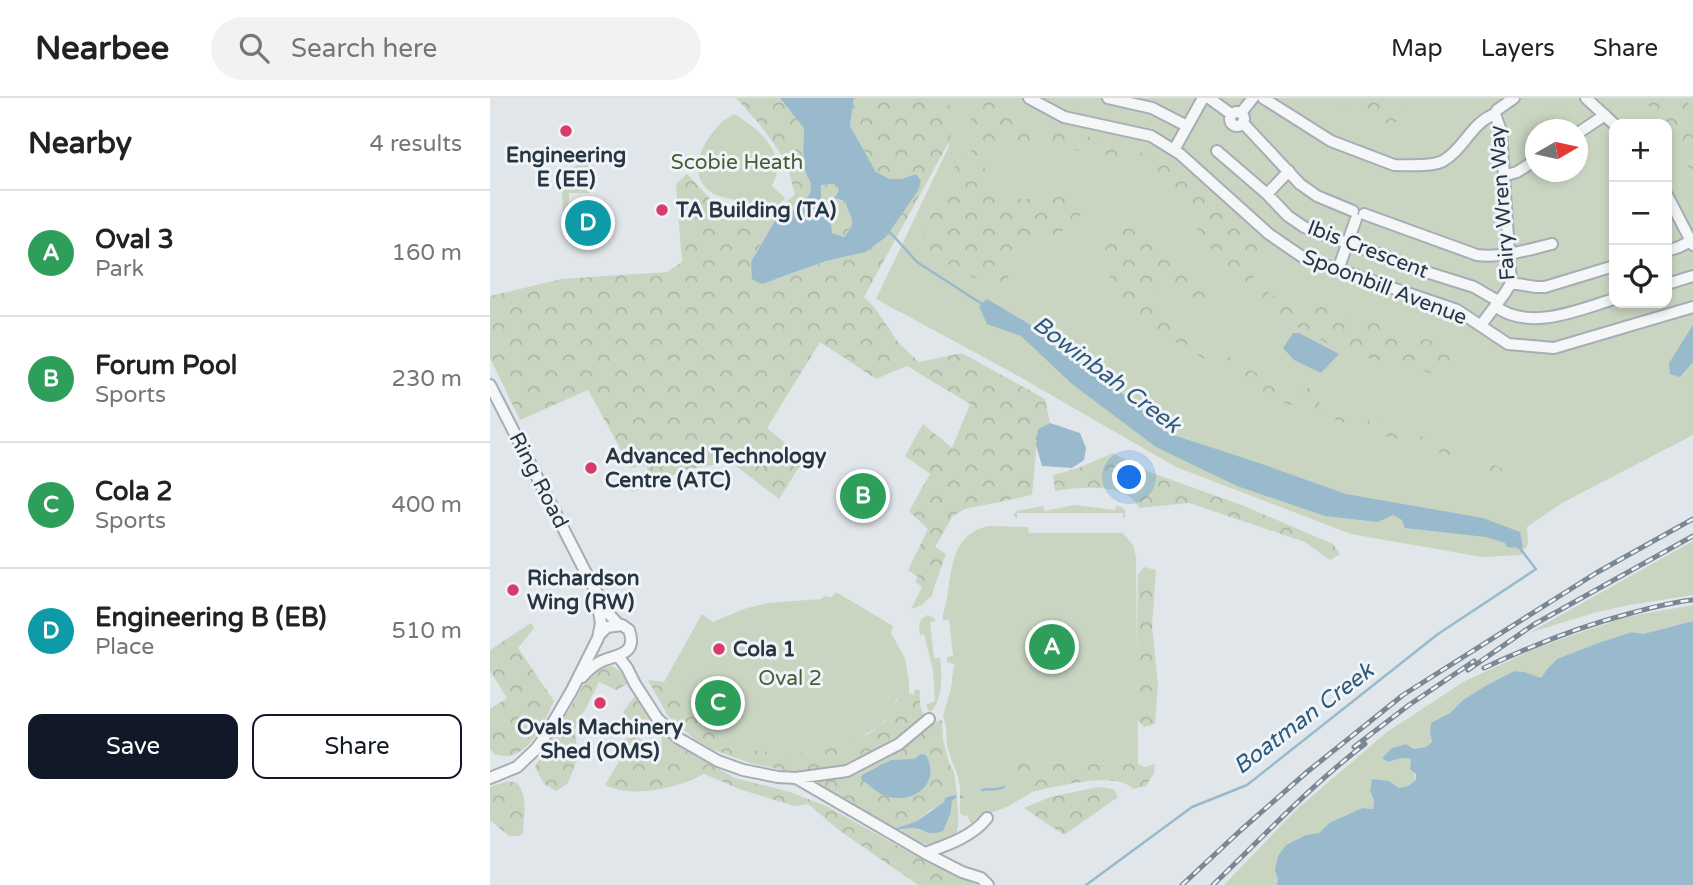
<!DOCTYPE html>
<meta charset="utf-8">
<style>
:root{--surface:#fff;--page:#f2f2f2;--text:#222;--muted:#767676;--line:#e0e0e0;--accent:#111827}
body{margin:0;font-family:"Varela Round",sans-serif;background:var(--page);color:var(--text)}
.controls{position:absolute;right:21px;top:21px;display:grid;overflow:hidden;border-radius:14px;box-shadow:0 4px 10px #0003}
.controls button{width:63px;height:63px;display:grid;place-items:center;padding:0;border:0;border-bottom:2px solid var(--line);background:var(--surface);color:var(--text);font:35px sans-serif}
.compass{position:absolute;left:1035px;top:21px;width:63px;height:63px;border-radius:50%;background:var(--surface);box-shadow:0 4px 10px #0003;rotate:81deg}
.you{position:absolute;left:640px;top:380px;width:24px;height:24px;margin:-18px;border:5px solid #fff;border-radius:50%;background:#1a73e8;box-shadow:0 0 0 10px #1a73e833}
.badge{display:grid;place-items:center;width:46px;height:46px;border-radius:50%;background:var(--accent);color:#fff;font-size:23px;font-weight:700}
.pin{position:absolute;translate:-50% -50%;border:4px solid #fff;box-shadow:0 2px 7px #0006}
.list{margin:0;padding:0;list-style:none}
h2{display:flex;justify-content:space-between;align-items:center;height:91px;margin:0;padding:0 28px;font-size:30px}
h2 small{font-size:23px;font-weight:400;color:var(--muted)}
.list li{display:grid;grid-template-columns:46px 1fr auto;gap:21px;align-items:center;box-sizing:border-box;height:126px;padding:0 28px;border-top:2px solid var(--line)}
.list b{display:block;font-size:26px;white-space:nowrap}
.list p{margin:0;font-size:23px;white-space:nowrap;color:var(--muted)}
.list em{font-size:23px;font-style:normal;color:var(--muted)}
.actions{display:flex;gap:14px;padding:21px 28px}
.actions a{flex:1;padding:16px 0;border:2px solid var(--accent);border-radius:14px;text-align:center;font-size:24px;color:var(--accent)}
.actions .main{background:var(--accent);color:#fff}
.icon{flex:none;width:38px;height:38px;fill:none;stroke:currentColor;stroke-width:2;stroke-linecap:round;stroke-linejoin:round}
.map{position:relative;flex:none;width:1203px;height:787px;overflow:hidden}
header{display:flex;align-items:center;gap:42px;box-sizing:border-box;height:98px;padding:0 35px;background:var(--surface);border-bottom:2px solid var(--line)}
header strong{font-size:33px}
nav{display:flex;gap:38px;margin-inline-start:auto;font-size:24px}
.search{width:490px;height:63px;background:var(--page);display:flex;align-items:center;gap:18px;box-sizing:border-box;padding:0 24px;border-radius:38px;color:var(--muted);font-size:26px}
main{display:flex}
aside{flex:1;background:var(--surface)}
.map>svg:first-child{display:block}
.green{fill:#c9d5c1;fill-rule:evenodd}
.forest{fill:url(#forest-crowns)}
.water{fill:#99bacd;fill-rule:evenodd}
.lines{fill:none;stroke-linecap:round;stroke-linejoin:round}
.stream{stroke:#99bacd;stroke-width:2.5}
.minor-casing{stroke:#a5aeb5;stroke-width:14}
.minor{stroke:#f4f6f8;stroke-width:10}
.rail-casing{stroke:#798895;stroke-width:5}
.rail{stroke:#f0f4f8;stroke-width:2.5;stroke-dasharray:8;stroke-linecap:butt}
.poi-dot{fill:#d93c6a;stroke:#f0f4f8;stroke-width:2.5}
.labels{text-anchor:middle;stroke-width:6;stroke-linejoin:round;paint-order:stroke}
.poi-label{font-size:21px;font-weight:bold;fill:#273643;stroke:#f0f4f8;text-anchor:start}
.park-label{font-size:21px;fill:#426034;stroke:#f0f4f8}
.street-label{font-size:21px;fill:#273643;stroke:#f0f4f8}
.water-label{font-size:23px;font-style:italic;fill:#2e5b7b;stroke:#f0f4f8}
</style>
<header>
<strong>Nearbee</strong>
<div class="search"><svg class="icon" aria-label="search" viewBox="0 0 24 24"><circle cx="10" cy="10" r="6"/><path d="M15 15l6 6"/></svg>Search here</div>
<nav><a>Map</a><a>Layers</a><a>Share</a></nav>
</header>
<main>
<aside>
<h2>Nearby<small>4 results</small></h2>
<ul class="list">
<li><span class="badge" style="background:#2e9e5b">A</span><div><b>Oval 3</b><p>Park</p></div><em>160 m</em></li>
<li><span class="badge" style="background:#2e9e5b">B</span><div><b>Forum Pool</b><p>Sports</p></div><em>230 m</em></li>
<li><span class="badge" style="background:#2e9e5b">C</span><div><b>Cola 2</b><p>Sports</p></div><em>400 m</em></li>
<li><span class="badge" style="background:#0f9aa8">D</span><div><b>Engineering B (EB)</b><p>Place</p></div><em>510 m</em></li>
</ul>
<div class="actions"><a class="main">Save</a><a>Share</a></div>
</aside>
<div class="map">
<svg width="1203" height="787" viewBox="0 0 1203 787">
<defs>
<pattern id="forest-crowns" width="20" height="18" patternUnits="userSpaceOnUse" patternTransform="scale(1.75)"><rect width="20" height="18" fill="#c9d5c1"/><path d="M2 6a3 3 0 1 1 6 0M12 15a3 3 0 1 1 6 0" fill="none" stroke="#adb7a7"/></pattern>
</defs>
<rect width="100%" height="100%" fill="#e0e6ea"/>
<!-- green -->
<path class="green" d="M 455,0 L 1203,0 L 1203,337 L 1072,405 L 1037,429 L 1038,446 L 1031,457 L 992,459 L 861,436 L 686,369 L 523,275 L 386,201 L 459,48 ZM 1124,26 L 1177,26 L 1177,205 L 1124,205 ZM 1046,32 L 1088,32 L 1088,74 L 1046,74 Z
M 244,16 C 263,27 289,47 287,72 C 287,77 284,83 282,88 L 295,100 L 280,118 C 271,114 260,106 250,103 C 239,100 229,100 219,93 C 196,74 213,43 231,25 C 234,22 240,19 244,16 Z
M 94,65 L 98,66 L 100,70 L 101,95 L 79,95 L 79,120 L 73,120 C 73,99 66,70 94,65 Z
M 584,407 L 625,412 L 626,408 L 632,409 L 635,413 L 635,418 L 633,421 L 633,415 L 527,415 L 527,421 L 523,417 L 527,413 L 553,408 L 555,413 Z
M 499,428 L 538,429 L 539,435 L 633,435 L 643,447 L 646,459 L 648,666 L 521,664 L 538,686 L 542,694 L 517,709 L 487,720 L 481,726 L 477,717 L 474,718 L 470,715 L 470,689 L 467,675 L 462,664 L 457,647 L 456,629 L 453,618 L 461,590 L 464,566 L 457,564 L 457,559 L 463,558 L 459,522 L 453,522 C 452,514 456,509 457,500 C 462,470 462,435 499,428 Z
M 1203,443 L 1203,497 L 1139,507 L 1103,515 L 1039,535 Z
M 346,494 L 403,528 L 401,535 L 415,560 L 419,584 L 419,596 L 409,591 C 407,603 402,616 393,624 C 376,642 329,655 304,657 C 283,659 259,654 241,645 C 233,640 212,627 206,620 C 195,609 185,596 174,584 L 212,516 L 223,524 L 254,511 L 277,505 L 331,501 L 334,498 L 342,499 Z
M 1203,507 L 1203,523 L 1153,536 L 1142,534 L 1108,545 L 1067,561 L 1058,570 L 1051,581 L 1034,574 L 1024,573 L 997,587 L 973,602 L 960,615 L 942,625 L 940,635 L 942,645 L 936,649 L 924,651 L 916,646 L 902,650 L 898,664 L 912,660 L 922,661 L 926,682 L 918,688 L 909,690 L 899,683 L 880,693 L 884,702 L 883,711 L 872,710 L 839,725 L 829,735 L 816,737 L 788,781 L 787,787 L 734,787 L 807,711 L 897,634 L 975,583 L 1051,548 L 1136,519 Z
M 437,517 L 443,519 L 446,523 L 440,524 L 444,560 L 450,560 C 452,577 453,601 441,614 L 438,612 L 436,607 L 445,603 L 443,572 L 434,536 L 430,537 L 429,530 L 431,521 Z
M 467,699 C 467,709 470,723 467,733 C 465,739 459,741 454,743 C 435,752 424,741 407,732 L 424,730 L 435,734 L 445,735 L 461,714 L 462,703 Z"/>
<!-- forest -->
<path class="forest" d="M 246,0 L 290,0 L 315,30 L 313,68 L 321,86 L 320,96 L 309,109 L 286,121 L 261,164 L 287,181 L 336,163 L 376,154 L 396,139 L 428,93 L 426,76 L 411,81 L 400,81 L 386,74 L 360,28 L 364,0 L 459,0 L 461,40 L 374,199 L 385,210 L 408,244 L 429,264 L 472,255 L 555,301 L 560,325 L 548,331 L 542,397 L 475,411 L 463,418 L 445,449 L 456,456 L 441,498 L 432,507 L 421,511 L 432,489 L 425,484 L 428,479 L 418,472 L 438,431 L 419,413 L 440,376 L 415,358 L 433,326 L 462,350 L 480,306 L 417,268 L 386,281 L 330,244 L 277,330 L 314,361 L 289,401 L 241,364 L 199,371 L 143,394 L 139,391 L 162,382 L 156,368 L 141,370 L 98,292 L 30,322 L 0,260 L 0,198 L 72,181 L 177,174 L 192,164 L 186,86 L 197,76 L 224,105 L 260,111 L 281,119 L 305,96 L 296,63 L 272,29 Z
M 487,0 L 511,0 L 530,35 L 556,30 L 580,33 L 663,58 L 688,73 L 769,149 L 762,168 L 764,185 L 784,198 L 875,218 L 944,244 L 963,259 L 945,276 L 853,254 L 791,220 L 747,181 L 718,147 L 688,103 L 660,73 L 613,56 L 576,51 L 561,52 L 493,44 L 479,36 L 482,7 Z
M 847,0 L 885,0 L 910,13 L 918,8 L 928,14 L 915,22 L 898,26 L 857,10 Z
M 1153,0 L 1193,0 L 1203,10 L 1203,77 L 1177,34 L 1177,26 L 1172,26 Z
M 489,45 C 492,68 500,97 527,101 C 538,103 570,95 583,93 L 591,117 L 570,135 L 539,143 L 521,176 L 511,188 L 482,179 L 431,152 L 435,131 L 463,71 Z
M 346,86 L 349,93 L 348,102 L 355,103 C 360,120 368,123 354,139 L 342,135 L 341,124 L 331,108 L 331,87 Z
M 637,123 L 692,162 L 721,192 L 702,211 L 673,190 L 663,202 L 680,224 L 803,297 L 824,287 L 831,309 L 934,339 L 1011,370 L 1017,383 L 935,348 L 891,337 L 795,305 L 736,274 L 639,216 L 620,197 L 621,185 L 614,151 L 626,139 L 629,126 Z
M 623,355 L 654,372 L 754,408 L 843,446 L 850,456 L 840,462 L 815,444 L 699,405 L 649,410 C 637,384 589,389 565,393 L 563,377 L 588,370 Z
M 654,469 L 666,472 L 662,528 L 668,587 L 665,626 L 654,629 L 646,620 L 648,476 Z
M 41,525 L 44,530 L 28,550 L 64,603 C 55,622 43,652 20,658 C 15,659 10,657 4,656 L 0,650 L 0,611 L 17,600 L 0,573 L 0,552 Z
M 122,568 L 131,574 L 137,586 L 126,592 L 109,584 L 94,614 L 88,620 L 85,633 L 88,659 L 78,685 L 66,693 L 54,686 L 45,669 L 101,575 L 112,569 Z
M 158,582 L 174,584 L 193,604 L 208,623 L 240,644 L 258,652 L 304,657 L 333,651 L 379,636 L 395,623 L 407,603 L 409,591 L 424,597 L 424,592 L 430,592 C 429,606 430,616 442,625 L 452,622 L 453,642 L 459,665 L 464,674 L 467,698 L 439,713 L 427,723 L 404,731 L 327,690 L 301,674 L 260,665 L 224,652 L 204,641 L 178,618 Z
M 145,598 L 165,627 L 198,654 L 245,680 L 300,694 L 336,708 L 435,763 L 487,787 L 428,787 L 350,733 L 318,706 L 304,708 L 252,692 L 214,676 C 186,690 144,701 115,687 L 134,655 L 133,641 L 148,639 L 163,652 L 171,651 L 172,641 C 162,630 155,619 139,622 L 133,614 Z
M 521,664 L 648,666 L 655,669 L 665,666 L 664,675 L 656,688 L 643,691 C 627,672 564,689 542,694 L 534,683 C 526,681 520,680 516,671 Z
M 18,683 L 27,685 C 38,698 34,718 33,734 L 30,738 L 19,738 L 0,722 L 0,689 Z
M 608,689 L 624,691 L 628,699 L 574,737 L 534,710 L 560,699 Z"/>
<!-- water -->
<path class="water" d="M 290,0 L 364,0 L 360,28 L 386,74 L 400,81 L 411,81 L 426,76 L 431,83 L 428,93 L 396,139 L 376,154 L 336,163 L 272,186 L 262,181 L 261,164 L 286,121 L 309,109 L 320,96 L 321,86 L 313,68 L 314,30 ZM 346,86 L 349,93 L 344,100 L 355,103 C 360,120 368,123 354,139 L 342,135 L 341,124 L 331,108 L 331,87 Z
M 497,201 L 576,248 L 680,336 L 769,365 L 856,396 L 993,420 L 1030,434 L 1033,450 L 1017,449 L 1015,445 L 996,439 L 915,430 L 912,422 L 903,417 L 888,424 L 835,418 L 747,388 L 666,349 L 582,286 L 531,238 L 497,226 L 489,208 Z
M 1203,227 L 1203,264 L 1190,279 L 1180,276 L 1179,265 Z
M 803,235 L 809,235 L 849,256 L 831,275 L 804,262 L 793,250 Z
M 560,325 L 590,335 L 596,350 L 594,362 L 582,370 L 552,368 L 546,347 L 548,331 Z
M 1203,523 L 1203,787 L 787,787 L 788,781 L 785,772 L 788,758 L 796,747 L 816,737 L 829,735 L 839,725 L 872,710 L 883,711 L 884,702 L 880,693 L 882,681 L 899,683 L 909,690 L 918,688 L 926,682 L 926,676 L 920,671 L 921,661 L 912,660 L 898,664 L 892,660 L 902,650 L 916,646 L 924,651 L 936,649 L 942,644 L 940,635 L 941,625 L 960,615 L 973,602 L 997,587 L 1024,573 L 1034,574 L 1051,580 L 1058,570 L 1067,561 L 1108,545 L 1142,534 L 1153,536 Z
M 431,656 L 436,657 C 451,684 426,705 399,699 C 387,696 381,688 371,681 L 372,677 L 401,662 L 424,661 Z
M 465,697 L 467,699 L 462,703 L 461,714 L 453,733 C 437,739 435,731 423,730 C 416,730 412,732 404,731 L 427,723 L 454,704 L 455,700 Z"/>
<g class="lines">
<!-- stream -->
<path class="stream" d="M 399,133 L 427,164 L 492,206
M 492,692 C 500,690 506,693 514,689
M 471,699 L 472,699
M 596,787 L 702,709 L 757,687 L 948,536 L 1046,471 L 1028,448"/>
<defs>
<path id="minor" d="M 539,0 L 574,19 L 661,38 L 690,56 L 779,136 L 814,160 L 967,212 L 1018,246 L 1064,250 L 1203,209
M 618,0 L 662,10 L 697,28
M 719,0 L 741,16
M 773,0 L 841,43 L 904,67 C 916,67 942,69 953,63 C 974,51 982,24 1005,16 L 1007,12 L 1024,0
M 1096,0 L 1124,26
M740 21a7 7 0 1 1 14 0a7 7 0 1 1-14 0Z
M 751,15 L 763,0
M 753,25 L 810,86 L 827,98 L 863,113
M 1088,35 L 1115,17
M 684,52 L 713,0
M 727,53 L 777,96 L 798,118 L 814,129 L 825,134 L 886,155 L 933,173 L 984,189 L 1008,203
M 1013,78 L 1027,74 L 1046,62
M 777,96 L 799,73
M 1177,97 L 1203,147
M 874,116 L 987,157 C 1013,160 1037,152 1062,146
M 1177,153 L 1189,149 L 1201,143
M 848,172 L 866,121
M 1021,185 L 1046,189 L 1055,189 L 1124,168
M 1177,186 L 1203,178
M 1005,208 C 1039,234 1088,212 1124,201
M 991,227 L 1015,195 L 1021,185 L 1011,33 L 1005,16
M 0,287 L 97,477 L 118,515 L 128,526
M 128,558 L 137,570 L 145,586 L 167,620 L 188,640 L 228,663 L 253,672 L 288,679 L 306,680 L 357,673 L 409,646 L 439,621
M 92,579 C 98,572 102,568 110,564 C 126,556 148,558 139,532 L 132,527 L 117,529 L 109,537
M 0,680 L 27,669 L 46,651 L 54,640 L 82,592 L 108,540 L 111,525 L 107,503
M 306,680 L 435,755 L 472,774 L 491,780 L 498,787
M 435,755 C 457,747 482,739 497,720"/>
</defs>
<!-- minor casing -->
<use href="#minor" class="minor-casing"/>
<!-- minor -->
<use href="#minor" class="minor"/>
<defs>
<path id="rail" d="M 994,570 C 1041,548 1088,529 1138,516 C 1160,510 1181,504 1203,502
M 978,572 L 1043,527 L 1203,438
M 864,649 L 919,607 L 984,563
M 692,787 L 751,732 L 817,674 L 913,597 L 1106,475 L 1203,421
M 723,787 C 773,739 820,688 875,646"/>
</defs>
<!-- rail casing -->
<use href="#rail" class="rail-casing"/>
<!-- rail -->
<use href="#rail" class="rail"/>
</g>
<!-- markers -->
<g class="poi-dot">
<circle cx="76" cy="33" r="7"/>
<circle cx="172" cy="112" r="7"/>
<circle cx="101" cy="370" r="7"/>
<circle cx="23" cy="492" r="7"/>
<circle cx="229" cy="551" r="7"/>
<circle cx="110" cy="605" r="7"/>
</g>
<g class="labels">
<!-- poi labels -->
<g class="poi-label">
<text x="76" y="64" text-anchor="middle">Engineering<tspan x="76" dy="24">E (EE)</tspan></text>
<text x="186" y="119">TA Building (TA)</text>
<text x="115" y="365">Advanced Technology<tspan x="115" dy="24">Centre (ATC)</tspan></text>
<text x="37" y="487">Richardson<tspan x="37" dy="24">Wing (RW)</tspan></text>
<text x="243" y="558">Cola 1</text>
<text x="110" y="636" text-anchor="middle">Ovals Machinery<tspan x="110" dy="24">Shed (OMS)</tspan></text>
</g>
<!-- park labels -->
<g class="park-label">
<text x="247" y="71">Scobie Heath</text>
<text x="300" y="587">Oval 2</text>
</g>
<!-- street labels -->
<g class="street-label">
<text transform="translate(1012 105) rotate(-94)" y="7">Fairy Wren Way</text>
<text transform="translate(878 151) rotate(21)" y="7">Ibis Crescent</text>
<text transform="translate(895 189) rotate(21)" y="7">Spoonbill Avenue</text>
<text transform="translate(49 382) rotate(63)" y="7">Ring Road</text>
</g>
<!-- water labels -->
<g class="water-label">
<text transform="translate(617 276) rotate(37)" y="8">Bowinbah Creek</text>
<text transform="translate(813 620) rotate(-37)" y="8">Boatman Creek</text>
</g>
</g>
</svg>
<div class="controls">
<button>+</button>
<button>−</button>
<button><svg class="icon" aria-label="locate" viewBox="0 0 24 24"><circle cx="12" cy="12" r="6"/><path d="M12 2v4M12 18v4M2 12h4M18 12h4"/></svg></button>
</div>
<svg class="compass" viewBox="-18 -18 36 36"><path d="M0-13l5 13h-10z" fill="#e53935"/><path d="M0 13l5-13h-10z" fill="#767676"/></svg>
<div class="you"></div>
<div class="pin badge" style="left:562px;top:549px;background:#2e9e5b">A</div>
<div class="pin badge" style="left:373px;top:398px;background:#2e9e5b">B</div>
<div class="pin badge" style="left:228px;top:605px;background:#2e9e5b">C</div>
<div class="pin badge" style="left:98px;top:125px;background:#0f9aa8">D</div>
</div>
</main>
